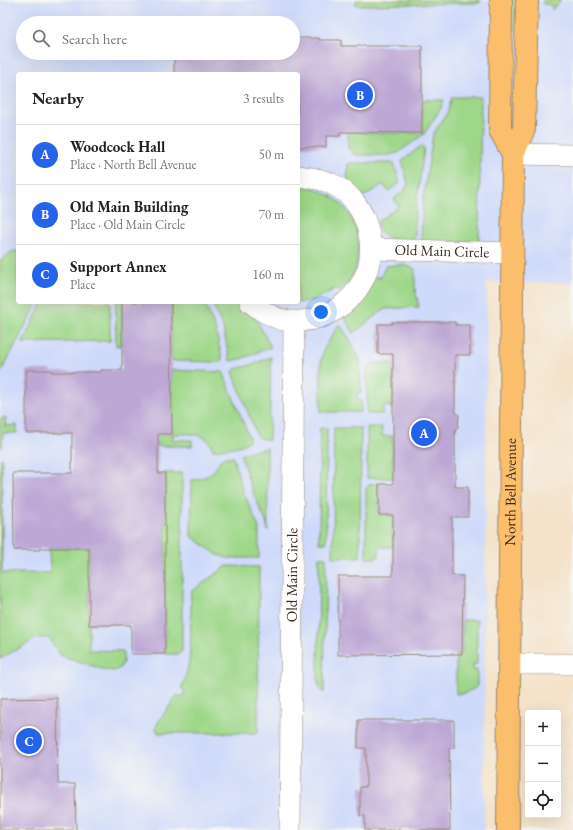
<!DOCTYPE html>
<meta charset="utf-8">
<style>
:root{--surface:#fff;--page:#f2f2f2;--text:#222;--muted:#767676;--line:#e0e0e0;--accent:#2563eb}
body{margin:0;font-family:"EB Garamond",serif;background:var(--page);color:var(--text)}
.controls{position:absolute;right:12px;bottom:12px;display:grid;overflow:hidden;border-radius:4px;box-shadow:0 4px 16px #0002}
.controls button{width:36px;height:36px;display:grid;place-items:center;padding:0;border:0;border-bottom:1px solid var(--line);background:var(--surface);color:var(--text);font:20px sans-serif}
.you{position:absolute;left:321px;top:312px;width:14px;height:14px;margin:-10px;border:3px solid #fff;border-radius:50%;background:#1a73e8;box-shadow:0 0 0 6px #1a73e833}
.badge{display:grid;place-items:center;width:26px;height:26px;border-radius:50%;background:var(--accent);color:#fff;font-size:13px;font-weight:700}
.pin{position:absolute;translate:-50% -50%;border:2px solid #fff;box-shadow:0 1px 4px #0006}
.list{margin:0;padding:0;list-style:none}
h2{display:flex;justify-content:space-between;align-items:center;height:52px;margin:0;padding:0 16px;font-size:17px}
h2 small{font-size:13px;font-weight:400;color:var(--muted)}
.list li{display:grid;grid-template-columns:26px 1fr auto;gap:12px;align-items:center;box-sizing:border-box;height:60px;padding:0 16px;border-top:1px solid var(--line)}
.list b{display:block;font-size:15px;white-space:nowrap}
.list p{margin:0;font-size:13px;white-space:nowrap;color:var(--muted)}
.list em{font-size:13px;font-style:normal;color:var(--muted)}
.icon{flex:none;width:22px;height:22px;fill:none;stroke:currentColor;stroke-width:2;stroke-linecap:round;stroke-linejoin:round}
.map{position:relative;flex:none;width:573px;height:830px;overflow:hidden}
.search{position:absolute;background:var(--surface);box-shadow:0 4px 16px #0002;left:16px;top:16px;width:284px;height:44px;display:flex;align-items:center;gap:10px;box-sizing:border-box;padding:0 14px;border-radius:22px;color:var(--muted);font-size:15px}
.panel{position:absolute;background:var(--surface);box-shadow:0 4px 16px #0002;left:16px;top:72px;width:284px;height:232px;border-radius:4px}
.map>svg:first-child{display:block}
.built{fill:#cfdafa;fill-rule:evenodd}
.green{fill:#9ed789;stroke:#6c8054}
.building{fill:#bda7d5}
.lines{fill:none;stroke-linecap:round;stroke-linejoin:round}
.minor-casing{stroke:#988674;stroke-width:22}
.major-casing{stroke:#988674;stroke-width:24}
.minor{stroke:#fff;stroke-width:21}
.major{stroke:#fabe6d;stroke-width:22}
.labels{text-anchor:middle;stroke-width:4;stroke-linejoin:round;paint-order:stroke}
.street-label{font-size:15px;fill:#3b2a1e;stroke:#f6f6f2}
</style>
<div class="map">
<svg width="573" height="830" viewBox="0 0 573 830">
<rect width="100%" height="100%" fill="#f6f6f2"/>
<filter id="ink" filterUnits="userSpaceOnUse"><feTurbulence type="fractalNoise" baseFrequency=".025" numOctaves="2"/><feDisplacementMap in="SourceGraphic" scale="8" xChannelSelector="R" yChannelSelector="G"/><feConvolveMatrix kernelMatrix="1 2 1 2 8 2 1 2 1" color-interpolation-filters="sRGB"/></filter>
<filter id="wash" filterUnits="userSpaceOnUse"><feTurbulence type="fractalNoise" baseFrequency=".012" numOctaves="4" result="noise"/><feDisplacementMap in="SourceGraphic" scale="16" xChannelSelector="R" yChannelSelector="G"/><feGaussianBlur stdDeviation="0.9" result="paint"/><feColorMatrix in="noise" values="0 0 0 0 0 0 0 0 0 0 0 0 0 0 0 0 0 1.4 0 .05"/><feComposite in="paint" operator="in"/></filter>
<g filter="url(#wash)">
<rect width="100%" height="100%" fill="#f4e2c9"/>
<!-- built -->
<path class="built" d="M 0,0 L 573,0 L 573,283 L 487,282 L 484,830 L 0,830 ZM 23,23 L 293,23 L 293,53 L 23,53 ZM 18,74 L 298,74 L 298,302 L 18,302 Z"/>
<!-- green -->
<path class="green" d="M 356,0 L 480,0 L 480,3 L 356,5 Z
M 507,0 L 518,0 L 518,30 L 514,30 Z
M 543,0 L 561,0 L 552,10 L 552,5 L 543,4 Z
M 452,97 L 481,97 L 479,242 L 424,241 L 421,238 L 423,200 L 433,134 L 448,112 Z
M 422,100 L 444,100 L 441,108 L 424,134 L 398,153 L 389,155 L 355,155 L 348,148 L 348,117 L 365,117 L 365,133 L 422,133 Z
M 421,146 L 423,146 L 424,149 L 415,213 L 415,236 L 413,239 C 402,239 386,243 380,230 C 378,226 377,225 378,221 L 399,206 L 394,199 L 405,190 L 408,184 L 402,161 Z
M 351,163 L 391,163 L 394,164 L 400,183 L 388,191 L 383,184 L 365,196 L 361,195 L 347,182 L 348,164 Z
M 298,185 C 334,189 360,213 358,251 C 357,258 357,267 353,275 C 350,281 344,286 339,291 L 336,288 C 323,296 310,304 294,302 L 298,302 Z
M 18,251 L 18,302 L 38,302 L 0,374 L 0,261 L 11,252 Z
M 394,265 L 405,265 L 415,269 L 415,289 L 419,307 L 384,309 L 354,333 L 344,317 L 363,297 L 375,276 L 380,278 L 386,266 Z
M 43,302 L 110,302 L 110,341 L 22,343 Z
M 116,302 L 122,302 L 122,345 L 116,346 Z
M 171,302 L 204,302 L 216,331 L 222,359 L 220,362 L 171,361 Z
M 212,302 L 237,302 L 256,319 L 271,347 L 241,359 L 230,361 L 223,328 Z
M 339,324 L 346,333 L 360,359 L 361,394 L 357,394 L 357,401 L 361,400 L 361,412 L 321,412 L 321,360 L 324,349 Z
M 271,357 L 269,440 L 259,438 L 257,436 L 233,372 L 235,369 L 251,365 Z
M 373,363 L 393,363 L 393,406 L 383,406 L 383,414 L 367,414 L 367,369 Z
M 171,370 L 223,372 L 250,439 C 245,448 222,448 213,450 C 208,431 188,434 173,434 L 173,440 L 192,440 L 192,446 L 158,446 L 158,442 L 143,433 L 172,434 Z
M 6,417 L 5,426 L 17,425 L 17,433 L 3,433 L 2,447 L 0,447 L 0,419 Z
M 367,427 L 382,427 L 382,436 L 392,436 L 393,478 L 367,478 Z
M 320,428 L 327,428 L 326,543 L 319,543 Z
M 334,428 L 361,428 L 360,557 L 333,557 Z
M 267,448 L 268,531 L 266,522 L 250,485 L 241,455 L 243,453 Z
M 225,457 L 233,457 L 243,491 L 259,528 L 259,558 L 227,558 L 218,555 L 191,536 L 192,480 C 201,479 209,476 215,469 C 218,464 219,459 225,457 Z
M 0,458 L 2,458 L 2,573 L 50,573 L 49,548 L 89,548 L 89,650 L 123,651 L 123,662 L 120,668 L 114,671 L 105,670 L 60,655 L 49,638 L 37,638 L 0,659 Z
M 165,473 L 182,473 L 182,651 L 178,654 L 165,654 Z
M 370,484 L 379,484 L 379,515 L 393,515 L 393,547 L 379,547 L 379,556 L 376,558 L 366,558 L 366,489 Z
M 319,557 L 326,557 L 324,693 L 320,688 L 318,683 Z
M 227,566 L 259,567 L 258,733 L 158,733 L 156,729 L 157,724 L 177,695 L 182,697 L 185,691 L 181,688 C 194,664 190,622 191,595 L 192,591 Z
M 463,620 L 477,620 L 477,664 L 473,664 L 473,670 L 477,670 L 477,687 L 465,693 L 456,694 L 456,654 L 462,654 Z"/>
<g id="blocks">
<!-- building -->
<path class="building" d="M 293,38 L 319,38 L 319,40 L 341,40 L 341,46 L 422,46 L 422,133 L 340,132 L 340,136 L 326,136 L 326,147 L 298,147 L 298,74 L 174,74 L 174,53 L 293,53 Z
M 122,302 L 171,302 L 172,434 L 158,434 L 158,473 L 165,473 L 165,654 L 131,654 L 131,625 L 89,625 L 89,548 L 40,548 L 40,550 L 14,550 L 13,473 L 72,473 L 72,433 L 26,433 L 26,370 L 51,370 L 51,372 L 101,372 L 101,370 L 122,370 Z
M 392,322 L 455,322 L 455,325 L 470,325 L 470,355 L 455,355 L 455,411 L 459,415 L 458,427 L 455,431 L 455,487 L 468,487 L 468,517 L 452,517 L 452,576 L 463,576 L 462,654 L 338,655 L 338,576 L 393,576 L 393,515 L 379,515 L 379,484 L 393,484 L 393,354 L 378,354 L 378,324 L 392,324 Z
M 57,698 L 58,784 L 75,784 L 76,830 L 0,830 L 0,699 Z
M 358,720 L 454,720 L 454,748 L 449,748 L 450,830 L 365,830 L 365,816 L 360,816 L 360,787 L 366,787 L 366,748 L 358,748 Z"/>
</g>
</g>
<g filter="url(#ink)">
<use href="#blocks" fill-opacity="0" stroke="#988674" stroke-width="1"/>
<g class="lines">
<defs>
<g id="minor">
<path d="M 513,154 L 573,155"/>
<path id="s1" d="M 371,249 L 512,253"/>
<path d="M 250,302 C 264,313 283,323 300,321 C 326,320 350,304 362,282 C 380,250 368,204 336,186 C 324,179 312,178 298,176"/>
<path d="M 510,664 L 573,664"/>
<path id="s2" d="M 290,830 L 294,321"/>
</g>
<g id="major">
<path d="M 501,0 L 500,130 L 513,154"/>
<path id="s3" d="M 508,830 L 513,154 L 524,129 L 527,0"/>
</g>
</defs>
<!-- minor casing -->
<use href="#minor" class="minor-casing"/>
<!-- major casing -->
<use href="#major" class="major-casing"/>
<!-- minor -->
<use href="#minor" class="minor"/>
<!-- major -->
<use href="#major" class="major"/>
</g>
</g>
<g class="labels">
<!-- street labels -->
<g class="street-label">
<text dy="5" stroke="none"><textPath href="#s1" startOffset="71">Old Main Circle</textPath></text>
<text dy="5" stroke="none"><textPath href="#s3" startOffset="338">North Bell Avenue</textPath></text>
<text dy="5" stroke="none"><textPath href="#s2" startOffset="255">Old Main Circle</textPath></text>
</g>
</g>
</svg>
<div class="controls">
<button>+</button>
<button>−</button>
<button><svg class="icon" aria-label="locate" viewBox="0 0 24 24"><circle cx="12" cy="12" r="6"/><path d="M12 2v4M12 18v4M2 12h4M18 12h4"/></svg></button>
</div>
<div class="you"></div>
<div class="pin badge" style="left:424px;top:433px">A</div>
<div class="pin badge" style="left:360px;top:95px">B</div>
<div class="pin badge" style="left:29px;top:741px">C</div>
<div class="search"><svg class="icon" aria-label="search" viewBox="0 0 24 24"><circle cx="10" cy="10" r="6"/><path d="M15 15l6 6"/></svg>Search here</div>
<section class="panel">
<h2>Nearby<small>3 results</small></h2>
<ul class="list">
<li><span class="badge">A</span><div><b>Woodcock Hall</b><p>Place · North Bell Avenue</p></div><em>50 m</em></li>
<li><span class="badge">B</span><div><b>Old Main Building</b><p>Place · Old Main Circle</p></div><em>70 m</em></li>
<li><span class="badge">C</span><div><b>Support Annex</b><p>Place</p></div><em>160 m</em></li>
</ul>
</section>
</div>
